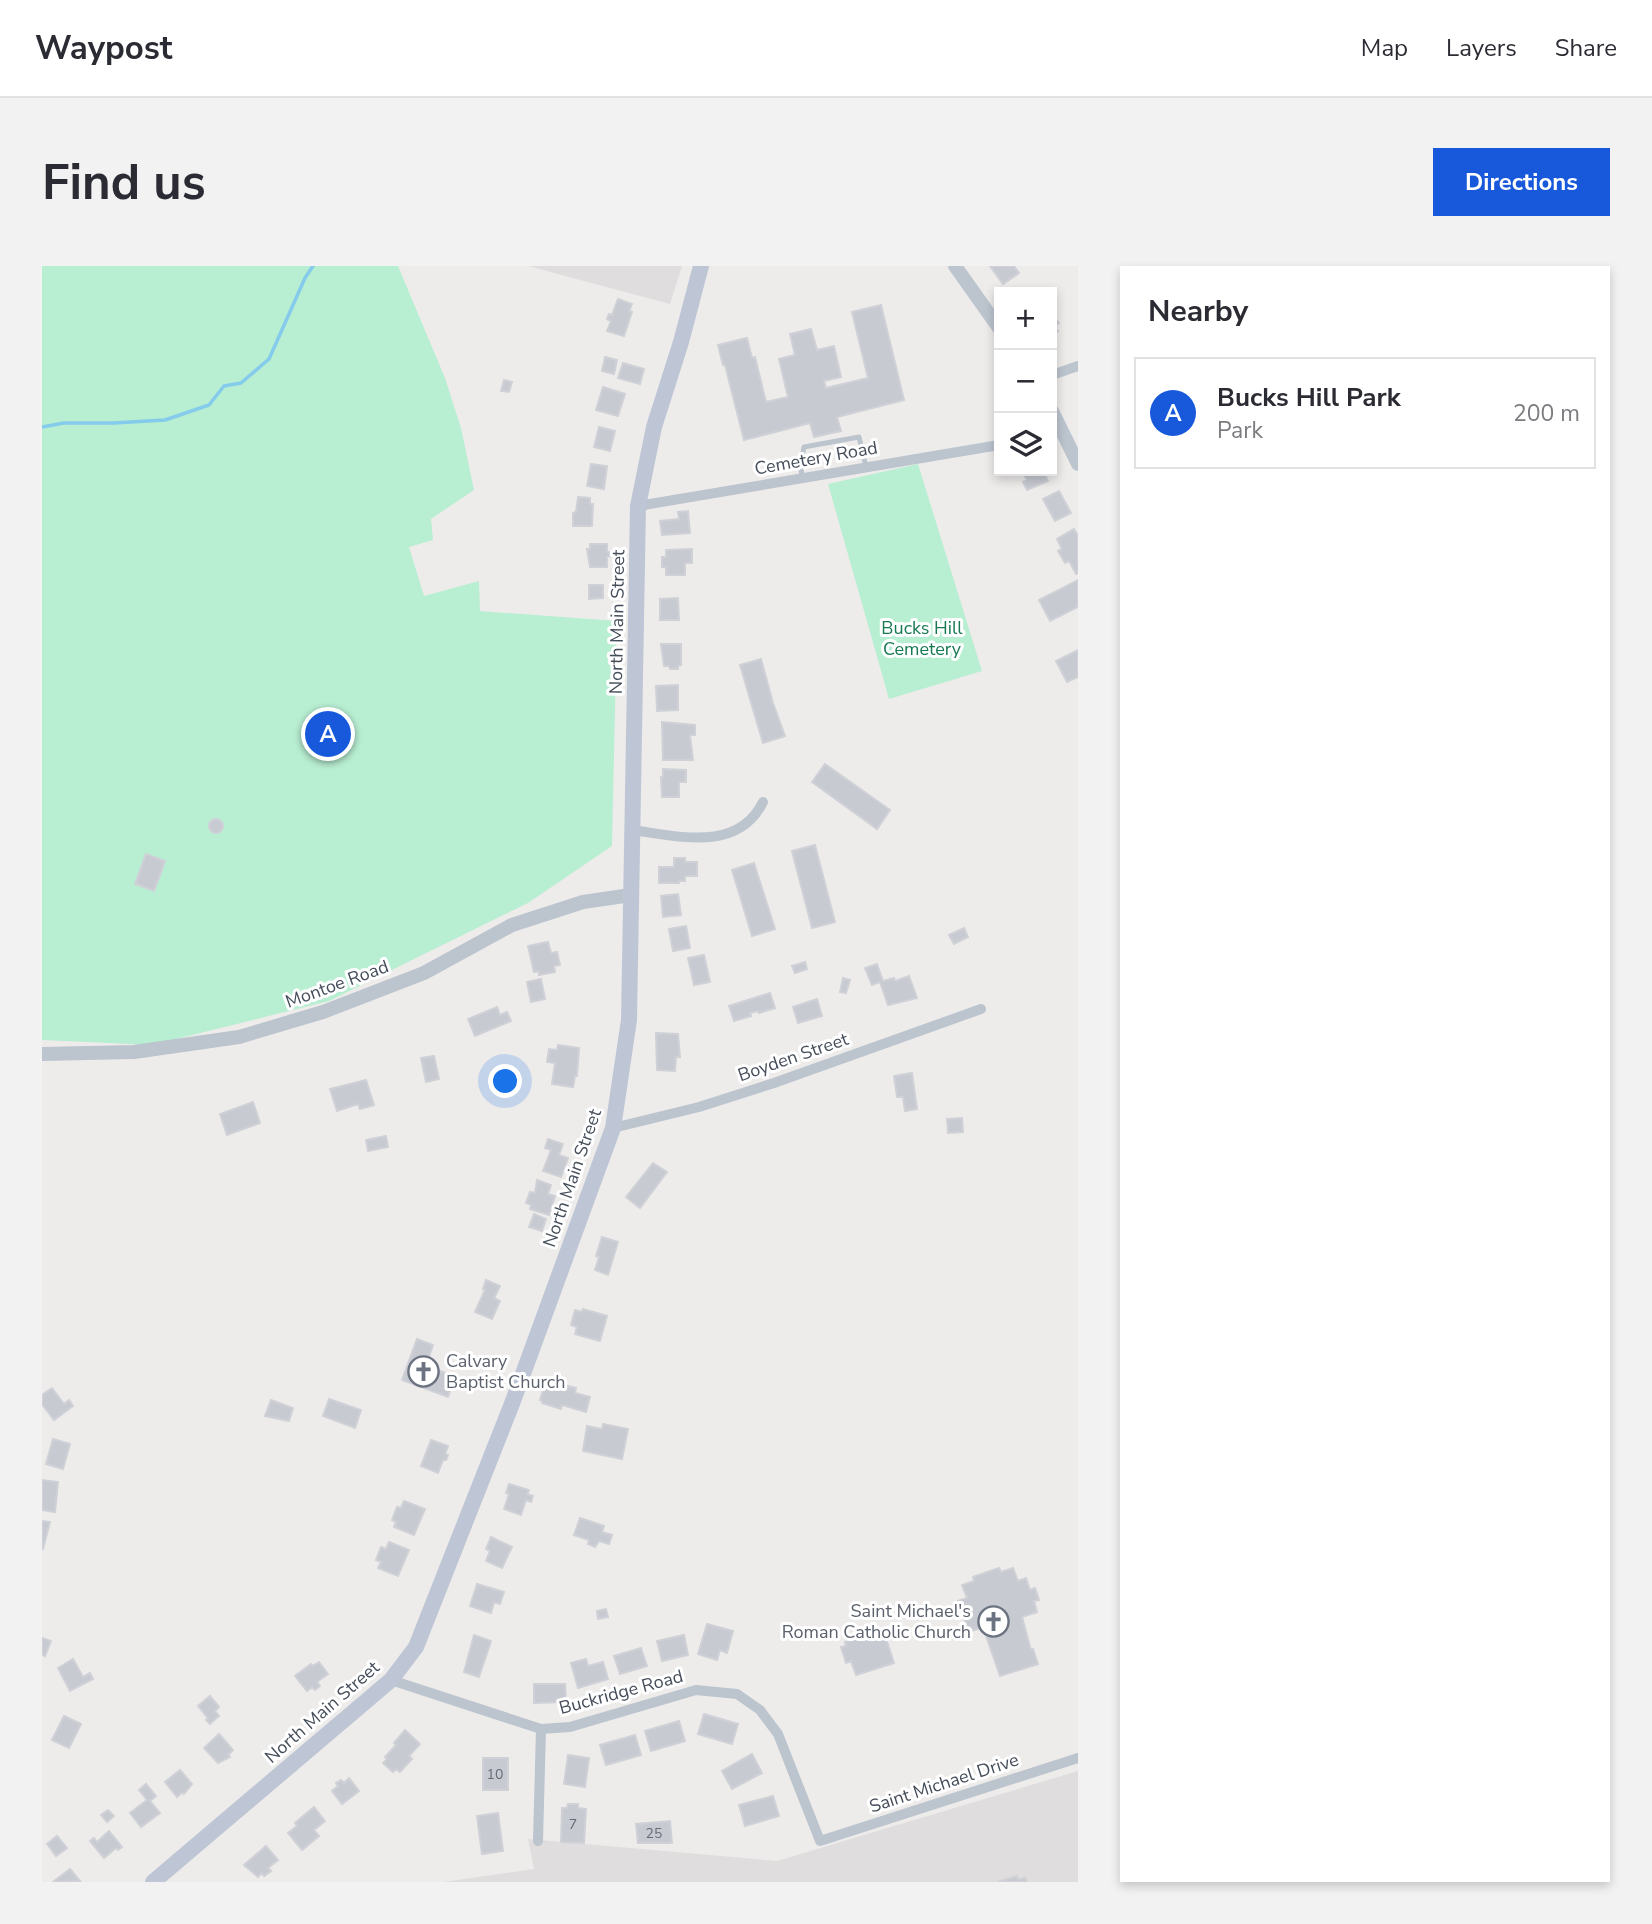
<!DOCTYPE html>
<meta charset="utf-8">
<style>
:root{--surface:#fff;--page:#f2f2f3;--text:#2b2b33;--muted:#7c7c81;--line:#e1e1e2;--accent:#1859db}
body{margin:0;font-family:"Nunito Sans",sans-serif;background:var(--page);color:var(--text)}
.controls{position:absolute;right:21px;top:21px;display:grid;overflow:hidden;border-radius:0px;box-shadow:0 4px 10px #0003}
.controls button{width:63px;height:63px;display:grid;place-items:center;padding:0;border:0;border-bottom:2px solid var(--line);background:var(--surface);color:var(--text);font:35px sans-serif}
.you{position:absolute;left:464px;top:816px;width:24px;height:24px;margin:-18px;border:5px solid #fff;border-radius:50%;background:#1a73e8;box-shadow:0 0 0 10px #1a73e833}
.badge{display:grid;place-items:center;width:46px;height:46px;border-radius:50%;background:var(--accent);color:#fff;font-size:23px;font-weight:700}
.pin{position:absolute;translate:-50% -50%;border:4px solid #fff;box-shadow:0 2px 7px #0006}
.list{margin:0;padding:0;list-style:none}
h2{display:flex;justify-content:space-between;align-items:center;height:91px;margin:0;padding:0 28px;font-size:30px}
h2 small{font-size:23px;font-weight:400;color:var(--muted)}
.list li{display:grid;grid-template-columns:46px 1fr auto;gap:21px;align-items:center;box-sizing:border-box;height:112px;margin:0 14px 14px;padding:0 14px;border:2px solid var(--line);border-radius:0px}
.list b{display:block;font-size:26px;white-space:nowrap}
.list p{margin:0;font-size:23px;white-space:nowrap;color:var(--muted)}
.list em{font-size:23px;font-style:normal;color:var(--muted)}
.icon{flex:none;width:38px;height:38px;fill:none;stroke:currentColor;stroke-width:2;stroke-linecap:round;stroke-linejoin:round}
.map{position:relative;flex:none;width:1036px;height:1616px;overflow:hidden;border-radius:0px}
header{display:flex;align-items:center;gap:42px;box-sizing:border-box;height:98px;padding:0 35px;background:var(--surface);border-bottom:2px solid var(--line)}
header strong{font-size:33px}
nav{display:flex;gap:38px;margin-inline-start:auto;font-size:24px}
.intro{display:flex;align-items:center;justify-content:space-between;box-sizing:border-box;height:168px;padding:0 42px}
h1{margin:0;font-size:49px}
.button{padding:18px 32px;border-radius:0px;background:var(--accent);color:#fff;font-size:24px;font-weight:700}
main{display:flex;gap:42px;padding:0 42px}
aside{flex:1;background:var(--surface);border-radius:0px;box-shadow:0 4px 10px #0003}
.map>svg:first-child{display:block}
.education{fill:#dfdddd}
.green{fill:#b8eed2}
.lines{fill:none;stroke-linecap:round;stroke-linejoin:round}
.stream{stroke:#85cbeb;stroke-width:3.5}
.building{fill:#c8cad2;stroke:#cfd1d7;stroke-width:2}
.service{stroke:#bcc4ce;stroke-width:5}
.minor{stroke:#bcc4ce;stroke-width:10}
.tertiary{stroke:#bcc4ce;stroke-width:14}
.secondary{stroke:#bec6d5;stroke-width:16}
.labels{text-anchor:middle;stroke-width:6;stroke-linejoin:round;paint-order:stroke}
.number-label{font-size:14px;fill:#656c77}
.street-label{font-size:18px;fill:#444d59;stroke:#fff}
.park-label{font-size:18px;fill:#167952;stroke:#fff}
.worship-label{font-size:18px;fill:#5b616d;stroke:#fff;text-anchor:start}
</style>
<header>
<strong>Waypost</strong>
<nav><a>Map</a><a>Layers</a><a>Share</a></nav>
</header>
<div class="intro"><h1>Find us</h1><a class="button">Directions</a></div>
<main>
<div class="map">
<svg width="1036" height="1616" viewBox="0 0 1036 1616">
<rect width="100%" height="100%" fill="#eeeceb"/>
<!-- education -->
<path class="education" d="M 486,0 L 640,0 L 628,38 Z
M 1036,1505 L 1036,1616 L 401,1616 L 492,1603 L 486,1573 L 735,1595 Z"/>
<!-- green -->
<path class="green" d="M 0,0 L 356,0 L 403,112 L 419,162 L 432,224 L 389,253 L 391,274 L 367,281 L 382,330 L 437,315 L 438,345 L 575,355 L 570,580 L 486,637 L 287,735 L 110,779 L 0,774 Z
M 876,198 L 940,405 L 847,433 L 786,218 Z"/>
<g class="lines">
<!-- stream -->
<path class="stream" d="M 0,161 L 22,157 L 72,157 L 123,154 L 167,139 L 182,120 L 199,117 L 227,93 L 263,12 L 271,0"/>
</g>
<!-- building -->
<path class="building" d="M 948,0 L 972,0 L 977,7 L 961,18 Z
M 576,33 L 590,38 L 587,45 L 590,46 L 582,70 L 565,65 L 569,55 L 565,53 L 567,48 L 570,49 Z
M 839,39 L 862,134 L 795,151 L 799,165 L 772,171 L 768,157 L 702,174 L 683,99 L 681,99 L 676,79 L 705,72 L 710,92 L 713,91 L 724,136 L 746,131 L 737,93 L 753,89 L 748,68 L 769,63 L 775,84 L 792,80 L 799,111 L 782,115 L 784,122 L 826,112 L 810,46 Z
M 1010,48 L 1017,57 L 1012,61 L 1016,65 L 1010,69 Z
M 563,91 L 575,94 L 572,108 L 560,105 Z
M 581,97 L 602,103 L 598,118 L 576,112 Z
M 462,114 L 470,116 L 467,126 L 459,125 Z
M 561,121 L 583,128 L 576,150 L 554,144 Z
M 557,161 L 573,165 L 568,185 L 552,181 Z
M 549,198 L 565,200 L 562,223 L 545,220 Z
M 980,205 L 1001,205 L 1006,215 L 985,224 L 981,216 L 985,214 Z
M 1017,225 L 1029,247 L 1013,255 L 1001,233 Z
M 536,231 L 548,232 L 548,238 L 551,238 L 550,260 L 531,260 L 531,247 L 534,246 Z
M 646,245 L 648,267 L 620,269 L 618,255 L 637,253 L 636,246 Z
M 1032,263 L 1036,270 L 1036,307 L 1034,308 L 1027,295 L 1023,297 L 1016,285 L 1020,283 L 1015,273 Z
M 548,278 L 565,278 L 565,286 L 568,286 L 568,290 L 565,291 L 565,301 L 548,301 L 545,283 L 548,283 Z
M 650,283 L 650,297 L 643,297 L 643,309 L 624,309 L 624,301 L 620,301 L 620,291 L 624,291 L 624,284 Z
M 1036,314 L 1036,341 L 1008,355 L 997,334 Z
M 547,319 L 561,319 L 561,332 L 547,333 Z
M 636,332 L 637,354 L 618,354 L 618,333 Z
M 619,378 L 639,378 L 639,399 L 636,400 L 636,403 L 628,403 L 627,400 L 622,400 Z
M 1036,384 L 1036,411 L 1025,416 L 1014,395 Z
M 719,393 L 731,437 L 743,470 L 721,477 L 698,399 Z
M 636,419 L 636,444 L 615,445 L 614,420 Z
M 620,456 L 653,459 L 653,469 L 648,469 L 651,494 L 621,494 Z
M 783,498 L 848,544 L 835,563 L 770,516 Z
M 621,503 L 644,504 L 644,516 L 637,516 L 637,531 L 620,531 L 619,511 L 621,511 Z
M167 560a7 7 0 1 1 14 0a7 7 0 1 1-14 0Z
M 773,579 L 793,656 L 770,662 L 750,585 Z
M 104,588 L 123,595 L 112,625 L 93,618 Z
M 632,592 L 643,592 L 643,596 L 655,596 L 655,610 L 643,610 L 643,615 L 637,615 L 637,617 L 617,617 L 617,601 L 632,601 Z
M 712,597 L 733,663 L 710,670 L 690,604 Z
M 636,628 L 639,649 L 621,651 L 619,630 Z
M 644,660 L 648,682 L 631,685 L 627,663 Z
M 922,662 L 926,671 L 912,678 L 907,669 Z
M 506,676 L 509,687 L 515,686 L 518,699 L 512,700 L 513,706 L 497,709 L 497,705 L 492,706 L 486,680 Z
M 662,689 L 668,716 L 652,719 L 646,692 Z
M 763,696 L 765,703 L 753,707 L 750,700 Z
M 835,698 L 841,715 L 852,712 L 853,715 L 867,710 L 875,732 L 846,739 L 838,716 L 830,719 L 823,702 Z
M 801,712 L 808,714 L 804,727 L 798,726 Z
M 499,713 L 503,733 L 489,736 L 485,716 Z
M 728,727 L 733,742 L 717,747 L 716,745 L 708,747 L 709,750 L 692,755 L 687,740 Z
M 775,733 L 780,750 L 756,757 L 751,741 Z
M 455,741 L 458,749 L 465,746 L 469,755 L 433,770 L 426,753 Z
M 614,767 L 636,768 L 638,791 L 634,791 L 633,805 L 615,804 Z
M 516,779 L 537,782 L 535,810 L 533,810 L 531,821 L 510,818 L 513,797 L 505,796 L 507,783 L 515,784 Z
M 392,790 L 397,813 L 384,816 L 379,792 Z
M 870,807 L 875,843 L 863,845 L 861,831 L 855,831 L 852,810 Z
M 324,814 L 332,839 L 318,843 L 316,838 L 295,845 L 288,823 Z
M 211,836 L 218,857 L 185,869 L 178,848 Z
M 920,852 L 921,866 L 906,867 L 905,853 Z
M 344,870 L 346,881 L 326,885 L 324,874 Z
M 506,873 L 521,878 L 517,889 L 526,892 L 519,911 L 501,905 L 509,884 L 503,882 Z
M 611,897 L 625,906 L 598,942 L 584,931 Z
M 495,914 L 509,919 L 506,928 L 513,930 L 507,949 L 488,943 L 489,939 L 484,937 L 488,926 L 493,927 Z
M 492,948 L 504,953 L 500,965 L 487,961 Z
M 560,971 L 576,976 L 566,1009 L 553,1004 L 557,991 L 554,990 Z
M 444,1014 L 458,1020 L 452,1032 L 458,1035 L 450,1053 L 433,1046 L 443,1024 L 441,1023 Z
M 541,1043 L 565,1050 L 558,1075 L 533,1068 L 535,1061 L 529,1059 L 533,1044 L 540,1046 Z
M 375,1073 L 391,1079 L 384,1100 L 413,1110 L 406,1131 L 360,1114 Z
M 504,1115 L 521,1123 L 522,1119 L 534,1122 L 533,1127 L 548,1131 L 544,1146 L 520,1139 L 519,1143 L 500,1137 L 500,1135 L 498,1134 Z
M 10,1122 L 22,1138 L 27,1134 L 31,1140 L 12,1154 L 0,1138 L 0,1129 Z
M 287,1133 L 319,1144 L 313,1162 L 281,1150 Z
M 229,1134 L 251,1142 L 247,1155 L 223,1150 Z
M 561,1158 L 586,1163 L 580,1193 L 541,1185 L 545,1160 L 560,1163 Z
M 11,1173 L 28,1178 L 21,1203 L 4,1198 Z
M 389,1174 L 406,1180 L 403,1188 L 406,1189 L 404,1194 L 401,1194 L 396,1207 L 379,1200 Z
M 0,1214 L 16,1216 L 13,1246 L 0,1244 Z
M 467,1218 L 487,1224 L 485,1228 L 491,1230 L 489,1236 L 484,1234 L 479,1249 L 462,1243 L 467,1228 L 464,1227 Z
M 362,1235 L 383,1243 L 372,1269 L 352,1261 L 354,1256 L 350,1254 L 355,1241 L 359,1242 Z
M 538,1252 L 562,1260 L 560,1266 L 570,1269 L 567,1278 L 557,1275 L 553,1281 L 546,1278 L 547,1274 L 532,1269 Z
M 0,1255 L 8,1256 L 1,1283 L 0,1283 Z
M 449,1271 L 470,1281 L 460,1302 L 444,1295 L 448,1285 L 444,1283 Z
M 347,1276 L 367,1284 L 356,1310 L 336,1302 L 339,1296 L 334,1294 L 339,1281 L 344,1283 Z
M 957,1302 L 959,1306 L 971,1302 L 976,1315 L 984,1312 L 988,1324 L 993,1322 L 997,1334 L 992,1335 L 995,1346 L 980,1351 L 989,1384 L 991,1383 L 996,1398 L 958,1410 L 941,1361 L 927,1366 L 916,1335 L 925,1332 L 920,1319 L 932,1315 L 931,1311 Z
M 435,1318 L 462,1326 L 458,1338 L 452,1336 L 449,1347 L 428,1340 Z
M 564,1343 L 566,1351 L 556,1353 L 555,1345 Z
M 665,1358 L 691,1365 L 685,1387 L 678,1384 L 675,1394 L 656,1388 Z
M 841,1363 L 852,1397 L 814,1409 L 809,1395 L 804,1397 L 799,1381 L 804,1380 L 803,1376 Z
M 432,1369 L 449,1375 L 437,1411 L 422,1406 Z
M 642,1369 L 646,1389 L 620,1395 L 615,1375 Z
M 0,1372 L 9,1375 L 3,1390 L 0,1389 Z
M 599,1382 L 605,1400 L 578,1408 L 572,1390 Z
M 31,1393 L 41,1411 L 48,1407 L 51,1413 L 28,1425 L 16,1402 Z
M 544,1393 L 546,1400 L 561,1396 L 566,1413 L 536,1422 L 529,1397 Z
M 277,1396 L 286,1408 L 275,1416 L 278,1420 L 273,1424 L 270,1421 L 265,1425 L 253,1410 L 269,1398 L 271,1400 Z
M 492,1418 L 523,1418 L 524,1436 L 492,1437 Z
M 168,1430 L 177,1441 L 173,1445 L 177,1450 L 168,1458 L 164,1454 L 166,1452 L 156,1440 Z
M 662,1448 L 696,1458 L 690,1478 L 656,1468 Z
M 22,1450 L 39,1458 L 27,1482 L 10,1474 Z
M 637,1455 L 643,1475 L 609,1485 L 603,1465 Z
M 363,1464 L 378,1478 L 367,1490 L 370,1493 L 358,1506 L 354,1503 L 351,1506 L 341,1497 L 345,1493 L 343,1491 L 354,1479 L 352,1477 Z
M 177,1468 L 191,1484 L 186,1489 L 188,1491 L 176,1497 L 162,1482 Z
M 593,1469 L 599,1489 L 564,1499 L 558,1479 Z
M 710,1488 L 720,1507 L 690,1523 L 680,1505 Z
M 526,1489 L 547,1492 L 543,1521 L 522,1518 Z
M 441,1492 L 466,1492 L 466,1524 L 441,1524 Z
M 138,1504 L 150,1518 L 142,1528 L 141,1526 L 135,1531 L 123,1516 Z
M 307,1512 L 317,1525 L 300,1538 L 290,1525 L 296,1520 L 294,1517 L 299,1514 L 302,1517 Z
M 104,1518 L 114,1530 L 108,1535 L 118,1547 L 99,1561 L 88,1547 L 105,1534 L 97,1524 Z
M 731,1530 L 737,1550 L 703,1560 L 697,1539 Z
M 526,1538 L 536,1538 L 536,1542 L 544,1543 L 542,1577 L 519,1576 L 520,1542 L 525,1542 Z
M 272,1541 L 283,1555 L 272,1564 L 277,1570 L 260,1584 L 246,1567 L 255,1560 L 253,1557 Z
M 66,1544 L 72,1550 L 65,1556 L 59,1549 Z
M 456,1547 L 461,1585 L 440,1588 L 435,1550 Z
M 628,1555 L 630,1577 L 596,1577 L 594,1558 Z
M 67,1565 L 80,1581 L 76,1584 L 74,1582 L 62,1592 L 48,1575 L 52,1572 L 55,1576 Z
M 15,1570 L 25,1582 L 14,1590 L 5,1578 Z
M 224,1580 L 236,1594 L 226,1602 L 229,1605 L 222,1610 L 220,1607 L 216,1611 L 202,1599 Z
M 28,1603 L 38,1615 L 11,1616 Z
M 975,1610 L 976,1614 L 983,1612 L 985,1616 L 956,1616 Z"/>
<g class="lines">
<!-- service -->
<path class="service" d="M 761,212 L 758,201 L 762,181 L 817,171 L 824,201"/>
<!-- minor -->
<path class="minor" d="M 1010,109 L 1036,100
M 596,240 L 957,179
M 590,564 C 636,570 696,587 721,536
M 571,862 L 657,841 L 732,817 L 939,743
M 349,1414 L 499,1463 L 528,1461 L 654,1424 L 695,1428 L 718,1444 L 736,1468 L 778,1575 L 1036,1492
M 496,1575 L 499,1463"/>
<!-- tertiary -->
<path class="tertiary" d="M 913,0 L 957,62
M 1010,145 L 1036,198
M 0,788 L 92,786 L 197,771 L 281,746 L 382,707 L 470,659 L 541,636 L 589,629"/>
<!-- secondary -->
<path class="secondary" d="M 111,1616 L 349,1414 L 374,1381 L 471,1135 L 571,862 L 587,754 L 596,240 L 612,161 L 639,76 L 659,0"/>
</g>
<!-- icons -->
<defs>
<symbol id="church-ring" viewBox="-11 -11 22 22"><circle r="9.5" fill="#fff" stroke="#6b7280" stroke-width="1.5"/><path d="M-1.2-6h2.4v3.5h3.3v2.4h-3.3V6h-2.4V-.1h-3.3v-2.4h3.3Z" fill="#6b7280"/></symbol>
</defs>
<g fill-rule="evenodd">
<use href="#church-ring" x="364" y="1088" width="35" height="35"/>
<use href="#church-ring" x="934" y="1338" width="35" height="35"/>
</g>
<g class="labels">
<!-- number labels -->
<g class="number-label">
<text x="453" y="1513">10</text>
<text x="531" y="1563">7</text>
<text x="612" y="1572">25</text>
</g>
<!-- street labels -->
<g class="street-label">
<text transform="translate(774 192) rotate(-10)" y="6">Cemetery Road</text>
<text transform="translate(575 356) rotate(-89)" y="6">North Main Street</text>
<text transform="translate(295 718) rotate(-20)" y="6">Montoe Road</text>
<text transform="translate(751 791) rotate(-19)" y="6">Boyden Street</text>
<text transform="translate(530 912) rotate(-71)" y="6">North Main Street</text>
<text transform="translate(579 1426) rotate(-15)" y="6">Buckridge Road</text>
<text transform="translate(280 1446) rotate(-41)" y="6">North Main Street</text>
<text transform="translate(902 1517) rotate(-18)" y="6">Saint Michael Drive</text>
</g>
<!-- park labels -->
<g class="park-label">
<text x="880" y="368">Bucks Hill<tspan x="880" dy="21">Cemetery</tspan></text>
</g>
<!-- worship labels -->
<g class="worship-label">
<text x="404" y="1101">Calvary<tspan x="404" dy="21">Baptist Church</tspan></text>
<text x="929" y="1351" text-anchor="end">Saint Michael's<tspan x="929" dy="21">Roman Catholic Church</tspan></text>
</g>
</g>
</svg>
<div class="controls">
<button>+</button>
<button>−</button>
<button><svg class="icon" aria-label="layers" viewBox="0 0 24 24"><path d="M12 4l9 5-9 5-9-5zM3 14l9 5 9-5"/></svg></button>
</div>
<div class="you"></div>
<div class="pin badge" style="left:286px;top:468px">A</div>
</div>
<aside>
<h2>Nearby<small></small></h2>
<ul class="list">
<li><span class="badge">A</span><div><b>Bucks Hill Park</b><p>Park</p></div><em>200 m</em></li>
</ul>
</aside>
</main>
